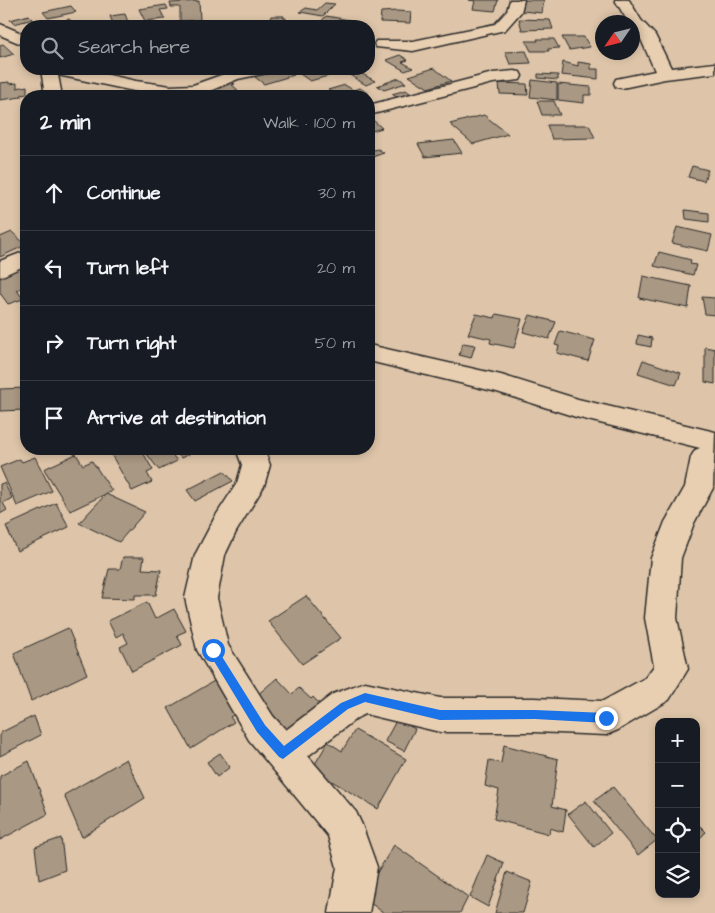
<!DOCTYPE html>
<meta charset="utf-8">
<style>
:root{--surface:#171b24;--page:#20242c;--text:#f1f3f6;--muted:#9ea1a6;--line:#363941}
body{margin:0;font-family:"Architects Daughter",sans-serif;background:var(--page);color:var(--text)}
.controls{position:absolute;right:15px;bottom:15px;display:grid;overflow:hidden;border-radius:10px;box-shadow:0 2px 8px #0003}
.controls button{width:45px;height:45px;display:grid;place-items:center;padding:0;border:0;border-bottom:1px solid var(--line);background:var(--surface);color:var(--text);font:25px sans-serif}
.compass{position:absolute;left:595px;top:15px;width:45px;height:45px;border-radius:50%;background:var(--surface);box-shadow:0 2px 8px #0003;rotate:235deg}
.stop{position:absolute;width:15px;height:15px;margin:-11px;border:4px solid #1a73e8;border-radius:50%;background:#fff}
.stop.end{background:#1a73e8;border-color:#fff;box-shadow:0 1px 5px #0008}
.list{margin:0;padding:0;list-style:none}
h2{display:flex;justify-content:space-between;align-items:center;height:65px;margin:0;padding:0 20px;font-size:21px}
h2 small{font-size:16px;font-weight:400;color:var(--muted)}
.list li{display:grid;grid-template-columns:32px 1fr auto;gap:15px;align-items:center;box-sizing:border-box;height:75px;padding:0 20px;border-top:1px solid var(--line)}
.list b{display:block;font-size:19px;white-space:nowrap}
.list em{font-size:16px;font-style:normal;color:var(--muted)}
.icon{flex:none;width:28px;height:28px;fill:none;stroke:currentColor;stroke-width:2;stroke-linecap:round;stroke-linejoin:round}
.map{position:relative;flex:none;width:715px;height:913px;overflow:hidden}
.search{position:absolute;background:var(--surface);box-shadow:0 2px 8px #0003;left:20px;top:20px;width:355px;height:55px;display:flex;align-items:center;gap:12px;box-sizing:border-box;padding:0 18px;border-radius:20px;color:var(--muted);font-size:19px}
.panel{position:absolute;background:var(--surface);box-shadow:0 2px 8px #0003;left:20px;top:90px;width:355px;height:365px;border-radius:20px}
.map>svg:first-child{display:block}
.building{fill:#a99883;stroke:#2b2b2b}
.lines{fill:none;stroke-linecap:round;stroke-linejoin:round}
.minor-casing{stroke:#2b2b2b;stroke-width:3}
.minor{fill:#e9cfb1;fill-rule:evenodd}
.route{fill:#1a73e8}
</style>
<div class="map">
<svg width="715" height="913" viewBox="0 0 715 913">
<rect width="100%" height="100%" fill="#dec5a9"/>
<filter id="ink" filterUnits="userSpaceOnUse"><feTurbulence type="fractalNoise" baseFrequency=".02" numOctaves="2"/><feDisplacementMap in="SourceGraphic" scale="10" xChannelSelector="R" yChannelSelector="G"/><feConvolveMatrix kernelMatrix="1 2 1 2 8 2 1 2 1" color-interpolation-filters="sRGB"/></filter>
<g filter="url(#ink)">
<!-- building -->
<path class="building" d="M 469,0 L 498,0 L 495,11 L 473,9 L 475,1 Z
M 523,0 L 544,0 L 542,13 L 521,11 Z
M 199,1 L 200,20 L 180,21 L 180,7 L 171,7 L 170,3 Z
M 325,3 L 335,4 L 323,16 L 300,12 L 306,8 L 317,10 Z
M 166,5 L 168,9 L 160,10 L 165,19 L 145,21 L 139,9 Z
M 71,6 L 76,12 L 48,18 L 43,12 Z
M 397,11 L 411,12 L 410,23 L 380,22 L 381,12 Z
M 125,14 L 129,25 L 114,26 L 110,16 Z
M 29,15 L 33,19 L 14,24 L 10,20 Z
M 271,16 L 284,16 L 283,18 L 286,18 L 286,21 L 269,23 Z
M 326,16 L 350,20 L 345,25 L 353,26 L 317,26 Z
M 69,19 L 75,24 L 61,26 L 56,23 Z
M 519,19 L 550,20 L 553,29 L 522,30 Z
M 562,37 L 584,37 L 590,47 L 569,50 Z
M 537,39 L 554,39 L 559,48 L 548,49 L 549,51 L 531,51 L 526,41 L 538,41 Z
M 3,44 L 14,54 L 0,58 L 0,45 Z
M 526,51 L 531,63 L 510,64 L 505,52 Z
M 400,55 L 408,60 L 402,62 L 413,68 L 405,71 L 386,60 Z
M 563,62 L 578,66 L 578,62 L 591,64 L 591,69 L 598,69 L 598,79 L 561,75 Z
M 434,68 L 451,81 L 428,88 L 409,76 Z
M 269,69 L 286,69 L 294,75 L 264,84 L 251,74 Z
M 317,69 L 327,69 L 335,74 L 310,81 L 300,74 Z
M 357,71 L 375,81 L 366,85 L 348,74 Z
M 538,74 L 558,75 L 558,80 L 538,78 Z
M 399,78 L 406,83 L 384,90 L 377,86 Z
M 532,80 L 557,83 L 557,100 L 530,97 Z
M 9,82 L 9,84 L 17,83 L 17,88 L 27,86 L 27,94 L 21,95 L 21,97 L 0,100 L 0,83 Z
M 231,82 L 235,84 L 232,85 L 238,90 L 219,96 L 214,96 L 203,88 Z
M 499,83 L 527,84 L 528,95 L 500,94 Z
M 558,84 L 591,87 L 591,95 L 584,95 L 584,103 L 558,100 Z
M 345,85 L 353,90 L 360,88 L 369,94 L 362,96 L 337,96 L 328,90 Z
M 406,90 L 411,94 L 398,98 L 392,94 Z
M 537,101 L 554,101 L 560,115 L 542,115 Z
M 484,115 L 508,134 L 473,144 L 450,124 Z
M 369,121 L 374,121 L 382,128 L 369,132 Z
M 547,125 L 589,125 L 595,138 L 552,139 Z
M 454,140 L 462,153 L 425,157 L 418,144 Z
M 369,146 L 374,150 L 378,149 L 384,153 L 369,158 Z
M 692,166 L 708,170 L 704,181 L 688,177 Z
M 685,210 L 709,213 L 709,222 L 686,219 Z
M 677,227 L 712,235 L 708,251 L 672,243 Z
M 12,232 L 26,245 L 0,257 L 0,237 Z
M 659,252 L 691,260 L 690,264 L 696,265 L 693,275 L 654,266 Z
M 26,265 L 26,286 L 17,290 L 23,299 L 8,304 L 0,293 L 0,274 Z
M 643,276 L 691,286 L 688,308 L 639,298 Z
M 702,297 L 715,298 L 715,315 L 705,314 Z
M 476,314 L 495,318 L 496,314 L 522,319 L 514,348 L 490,343 L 491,339 L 468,334 Z
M 530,315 L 556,322 L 549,339 L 523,332 Z
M 560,331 L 595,340 L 588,361 L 557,353 L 559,346 L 555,345 Z
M 638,335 L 652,338 L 651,347 L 637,344 Z
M 463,343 L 475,345 L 471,358 L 459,355 Z
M 705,347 L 715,349 L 715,384 L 705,382 Z
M 643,360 L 681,373 L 676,385 L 638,373 Z
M 26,388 L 26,410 L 0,411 L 0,389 Z
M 108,449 L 127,449 L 129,453 L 141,449 L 153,470 L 147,473 L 152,482 L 132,491 Z
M 143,449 L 168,449 L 177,461 L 159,470 Z
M 173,449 L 187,449 L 191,453 L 181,458 Z
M 76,454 L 83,465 L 92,461 L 112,491 L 70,511 L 44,469 Z
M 35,457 L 52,491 L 17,506 L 0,467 L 20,459 L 22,462 Z
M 224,471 L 233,481 L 195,501 L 187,490 Z
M 4,483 L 12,498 L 3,503 L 7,510 L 0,514 L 0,484 Z
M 106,494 L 145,512 L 119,542 L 79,523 Z
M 56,503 L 69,527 L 17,551 L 6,526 Z
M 123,557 L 144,557 L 142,569 L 161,570 L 156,595 L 135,595 L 135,599 L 102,598 L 109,569 L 120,569 Z
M 306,596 L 341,638 L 302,664 L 268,621 Z
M 147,602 L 155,619 L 174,609 L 186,631 L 177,635 L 182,645 L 132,671 L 120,647 L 128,643 L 123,633 L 116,637 L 108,621 Z
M 68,628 L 87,674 L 31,701 L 14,653 Z
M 221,677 L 242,710 L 230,717 L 234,722 L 191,749 L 168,708 Z
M 277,678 L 292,694 L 299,688 L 311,699 L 313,697 L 328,713 L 296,740 L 256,696 Z
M 34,716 L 41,735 L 0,756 L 0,733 Z
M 397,719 L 415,729 L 404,751 L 385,741 Z
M 355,730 L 406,759 L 378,809 L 312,769 L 328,742 L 342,751 Z
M 504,745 L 558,759 L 552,806 L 566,810 L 563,832 L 550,828 L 549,834 L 494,819 L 499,790 L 485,786 L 489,760 L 501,763 Z
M 220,753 L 230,767 L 217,777 L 207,762 Z
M 126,759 L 145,798 L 82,837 L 64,795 Z
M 29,761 L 48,814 L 0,840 L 0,776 Z
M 613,787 L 657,840 L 638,855 L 594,801 Z
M 586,801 L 611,833 L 594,847 L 568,814 Z
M 696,822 L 706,832 L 696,842 Z
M 61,838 L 65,870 L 39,880 L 35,847 Z
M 394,845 L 468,897 L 460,913 L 384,913 L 362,897 Z
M 487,855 L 504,863 L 488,907 L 470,897 Z
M 507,872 L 532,882 L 523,913 L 495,913 Z"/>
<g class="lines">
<defs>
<path id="minor" d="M 510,0 L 524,0 L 521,12 L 505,30 L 413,51 L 376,47 L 374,44 L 376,41 L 413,41 L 495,24 L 507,11 Z
M 615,0 L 629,0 L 641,20 L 655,35 L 671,68 L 715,63 L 715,73 L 665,79 L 622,88 L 616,87 L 614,83 L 616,79 L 655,71 L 640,37 L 632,28 L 632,22 L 628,22 Z
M 0,24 L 26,35 L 26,46 L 0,35 Z
M 41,69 L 82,69 L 136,81 L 171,86 L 193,85 L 238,69 L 269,69 L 267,73 L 238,79 L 205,93 L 183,96 L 153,95 L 58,75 L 62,96 L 45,96 Z
M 514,71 L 520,72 L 522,76 L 520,80 L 493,83 L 369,115 L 369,105 L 493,73 Z
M 26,251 L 26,265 L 0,277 L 0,261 Z
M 369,345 L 501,375 L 578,399 L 715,432 L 713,488 L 694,523 L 681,558 L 677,618 L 688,669 L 669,700 L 618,730 L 606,735 L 535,732 L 440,732 L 365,714 L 357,718 L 308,756 L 356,812 L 362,825 L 377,867 L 369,913 L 329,913 L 337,867 L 328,836 L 249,740 L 197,650 L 185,598 L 195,555 L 215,517 L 237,483 L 242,465 L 236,449 L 264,449 L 270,465 L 264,486 L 236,532 L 225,555 L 217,598 L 228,645 L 273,716 L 286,730 L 333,694 L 365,682 L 440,698 L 535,698 L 603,701 L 645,678 L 654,666 L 645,618 L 651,558 L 665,522 L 685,487 L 691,457 L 695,450 L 700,448 L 576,417 L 497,392 L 369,361 Z"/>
</defs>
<!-- minor casing -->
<use href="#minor" class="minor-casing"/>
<!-- minor -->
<use href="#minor" class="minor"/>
</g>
</g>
<!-- route -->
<path class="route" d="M 213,646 L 216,647 L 265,725 L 284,746 L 341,703 L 365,693 L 440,710 L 535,710 L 606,713 L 611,718 L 606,723 L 535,719 L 440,720 L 365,702 L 348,709 L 283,759 L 279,757 L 257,732 L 209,653 L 208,650 Z"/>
</svg>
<div class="controls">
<button>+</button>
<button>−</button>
<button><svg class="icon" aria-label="locate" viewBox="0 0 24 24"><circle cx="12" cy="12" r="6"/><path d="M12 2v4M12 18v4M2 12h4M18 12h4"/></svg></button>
<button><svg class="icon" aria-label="layers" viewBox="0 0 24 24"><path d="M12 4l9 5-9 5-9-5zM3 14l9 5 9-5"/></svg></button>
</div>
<svg class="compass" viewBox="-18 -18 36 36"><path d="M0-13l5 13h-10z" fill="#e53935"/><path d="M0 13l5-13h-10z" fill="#9ea1a6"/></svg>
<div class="stop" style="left:213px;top:650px"></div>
<div class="stop end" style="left:606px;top:718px"></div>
<div class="search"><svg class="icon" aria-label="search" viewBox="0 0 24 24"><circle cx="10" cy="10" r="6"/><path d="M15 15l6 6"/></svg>Search here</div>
<section class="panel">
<h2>2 min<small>Walk · 100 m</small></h2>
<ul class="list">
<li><svg class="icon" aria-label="ahead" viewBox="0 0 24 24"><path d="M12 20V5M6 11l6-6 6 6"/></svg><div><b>Continue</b></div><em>30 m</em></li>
<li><svg class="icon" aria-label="left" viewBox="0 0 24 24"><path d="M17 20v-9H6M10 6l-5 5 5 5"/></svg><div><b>Turn left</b></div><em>20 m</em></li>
<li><svg class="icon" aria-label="right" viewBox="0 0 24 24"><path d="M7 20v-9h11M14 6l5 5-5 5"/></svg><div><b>Turn right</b></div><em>50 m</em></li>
<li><svg class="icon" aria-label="arrive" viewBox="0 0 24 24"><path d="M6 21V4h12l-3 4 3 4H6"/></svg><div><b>Arrive at destination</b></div></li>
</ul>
</section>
</div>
